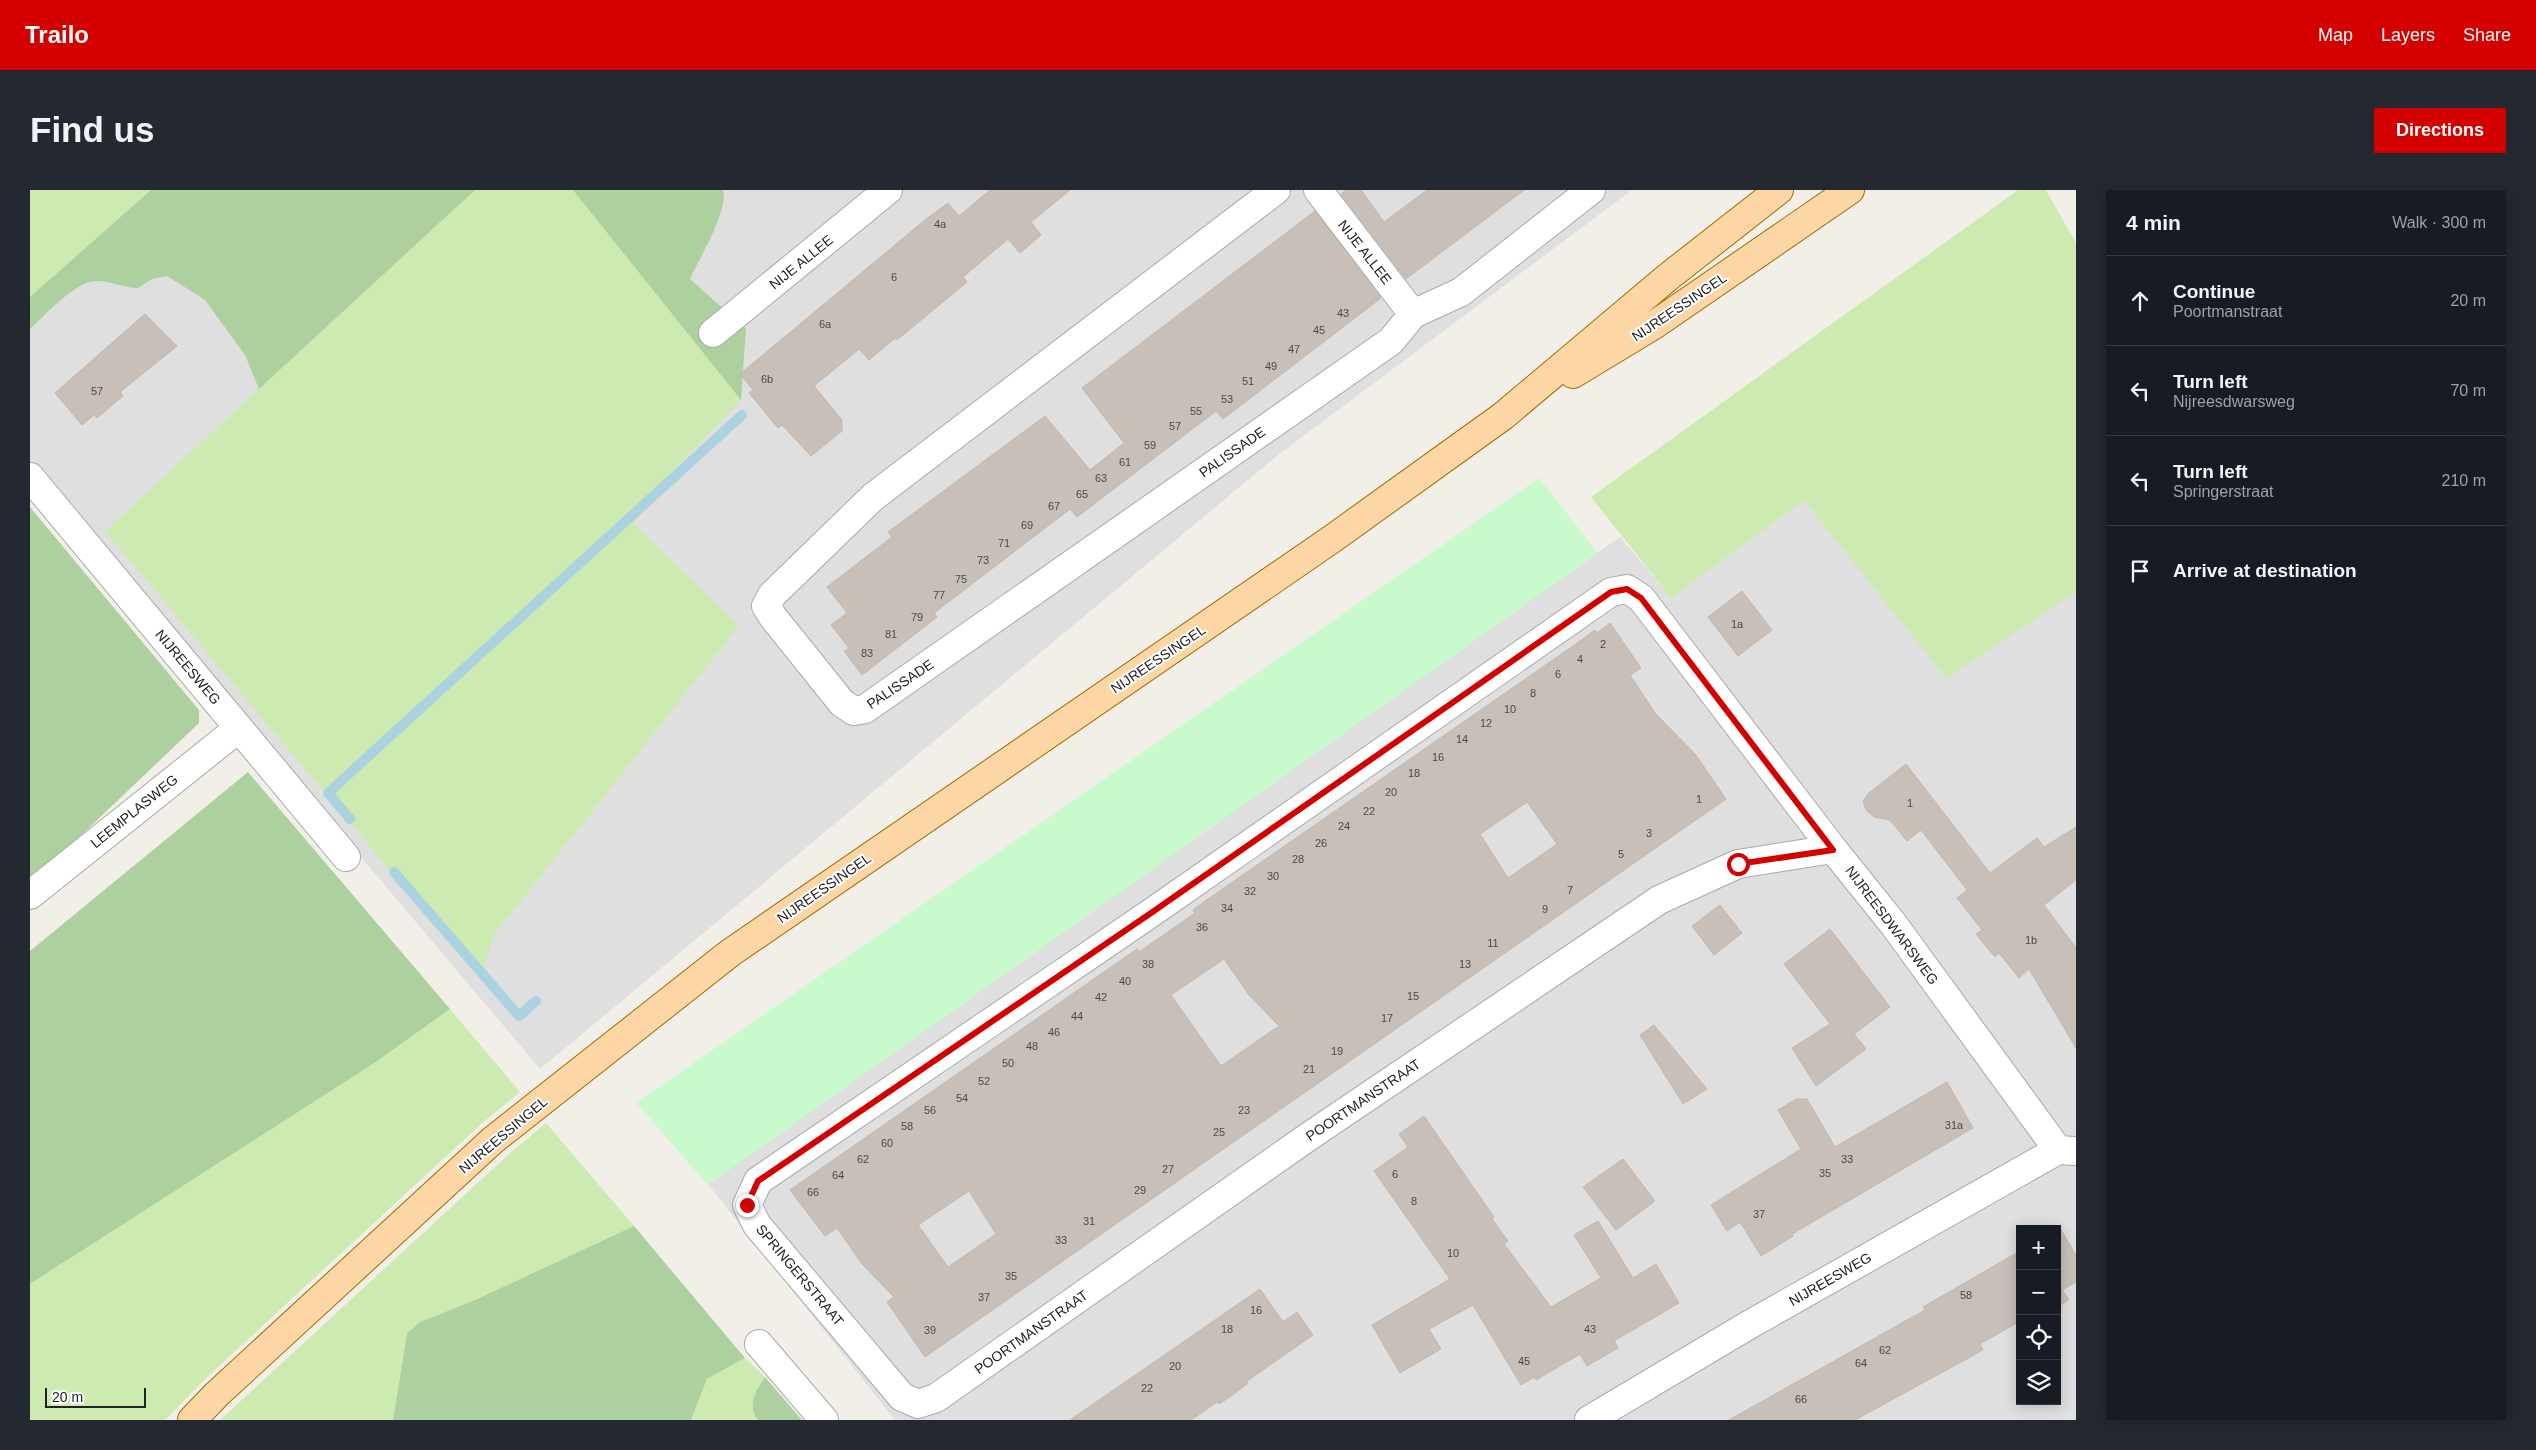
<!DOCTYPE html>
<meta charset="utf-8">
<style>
:root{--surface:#171b24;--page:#242831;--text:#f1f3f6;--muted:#9ea1a6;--line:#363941;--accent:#d40000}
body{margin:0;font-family:Helvetica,sans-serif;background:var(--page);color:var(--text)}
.controls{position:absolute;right:15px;bottom:15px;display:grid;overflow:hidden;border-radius:0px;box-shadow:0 2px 12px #0003}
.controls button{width:45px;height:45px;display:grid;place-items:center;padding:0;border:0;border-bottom:1px solid var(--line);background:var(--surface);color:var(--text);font:25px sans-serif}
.scale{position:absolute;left:15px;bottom:12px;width:101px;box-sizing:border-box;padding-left:5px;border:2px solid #222;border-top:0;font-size:14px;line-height:18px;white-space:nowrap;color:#222;-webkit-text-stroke:4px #fff;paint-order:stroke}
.stop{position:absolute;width:15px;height:15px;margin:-11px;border:4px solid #d40000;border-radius:50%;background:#fff}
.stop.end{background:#d40000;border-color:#fff;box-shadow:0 1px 5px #0008}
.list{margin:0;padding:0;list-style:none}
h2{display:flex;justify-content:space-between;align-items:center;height:65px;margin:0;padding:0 20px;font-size:21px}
h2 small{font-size:16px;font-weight:400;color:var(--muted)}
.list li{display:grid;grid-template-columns:32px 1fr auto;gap:15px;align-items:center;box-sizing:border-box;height:90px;padding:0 20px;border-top:1px solid var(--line)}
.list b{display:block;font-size:19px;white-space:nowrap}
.list p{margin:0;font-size:16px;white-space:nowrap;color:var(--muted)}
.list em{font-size:16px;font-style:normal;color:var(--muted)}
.icon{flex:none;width:28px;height:28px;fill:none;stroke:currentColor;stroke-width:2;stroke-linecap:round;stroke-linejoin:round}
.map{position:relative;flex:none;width:2046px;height:1230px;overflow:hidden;border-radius:0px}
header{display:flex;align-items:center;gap:30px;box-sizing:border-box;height:70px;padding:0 25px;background:var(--accent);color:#fff}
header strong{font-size:24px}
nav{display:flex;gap:28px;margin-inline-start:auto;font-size:18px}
.intro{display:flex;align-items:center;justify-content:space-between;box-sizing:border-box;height:120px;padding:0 30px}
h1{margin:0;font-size:35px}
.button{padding:12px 22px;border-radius:0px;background:var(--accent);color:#fff;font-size:18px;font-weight:700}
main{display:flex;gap:30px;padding:0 30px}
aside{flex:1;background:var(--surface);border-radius:0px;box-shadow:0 2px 12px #0003}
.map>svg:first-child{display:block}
.residential{fill:#e0dfdf;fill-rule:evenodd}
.grass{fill:#cdebb0}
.forest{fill:#add19e}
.park{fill:#c8facc}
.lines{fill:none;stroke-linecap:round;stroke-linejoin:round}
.stream{stroke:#aad3df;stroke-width:10}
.building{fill:#c7bfb8;stroke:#c4b6ab;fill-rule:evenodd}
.street-casing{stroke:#a9a9a9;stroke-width:30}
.primary-casing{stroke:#a06b00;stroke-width:30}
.street{stroke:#fff;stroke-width:28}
.primary{stroke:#fcd6a4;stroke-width:28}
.route{stroke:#d40000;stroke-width:6}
.labels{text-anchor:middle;stroke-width:4;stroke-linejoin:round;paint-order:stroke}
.number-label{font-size:11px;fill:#4b4948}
.street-label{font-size:14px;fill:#222;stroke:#fff}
</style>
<header>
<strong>Trailo</strong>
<nav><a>Map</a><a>Layers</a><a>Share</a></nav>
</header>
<div class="intro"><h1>Find us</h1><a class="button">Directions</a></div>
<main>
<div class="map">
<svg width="2046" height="1230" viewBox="0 0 2046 1230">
<rect width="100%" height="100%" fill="#f2efe9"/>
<!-- residential -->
<path class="residential" d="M 0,0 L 1602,0 L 1248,265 L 510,879 L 0,275 Z
M 2046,100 L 2046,1230 L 865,1230 L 673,988 L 1590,347 L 1634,399 ZM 1990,1039 L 2027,1039 L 2027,1211 L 1990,1211 Z"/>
<!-- grass -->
<path class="grass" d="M 0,0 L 121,0 L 0,107 Z
M 445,0 L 543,0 L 711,210 L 598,328 L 709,436 L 464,745 L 453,779 L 447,784 L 75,341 Z
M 1988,0 L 2016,0 L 2046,53 L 2046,402 L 1916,488 L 1774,310 L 1641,408 L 1561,307 Z
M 420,819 L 490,902 L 451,934 L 174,1190 L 135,1230 L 0,1230 L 0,1094 L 343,874 Z
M 516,933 L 604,1036 L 445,1110 L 390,1132 L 377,1143 L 363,1230 L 190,1230 L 478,965 Z
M 715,1168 L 735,1187 C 726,1200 716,1215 728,1230 L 661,1230 L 677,1189 Z"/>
<!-- forest -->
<path class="forest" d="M 121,0 L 445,0 L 229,199 L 215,165 L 175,110 L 137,86 L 122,89 L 108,98 C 94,98 80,91 66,91 C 46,91 14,126 0,139 L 0,107 Z
M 543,0 L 693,0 C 699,20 669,69 660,89 L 716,139 L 711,210 Z
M 0,317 L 169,520 L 169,533 L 0,694 Z
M 218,582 L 420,819 L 343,874 L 0,1094 L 0,761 Z
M 604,1036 L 715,1168 L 677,1189 L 661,1230 L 363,1230 L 377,1143 L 390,1132 L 445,1110 Z
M 735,1187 L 772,1230 L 728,1230 C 716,1215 726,1200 735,1187 Z"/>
<!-- park -->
<path class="park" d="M 1509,288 L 1568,363 L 678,995 L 606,913 Z"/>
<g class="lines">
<!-- stream -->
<path class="stream" d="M 320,629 L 298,603 L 712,225
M 364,682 L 489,826 L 506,811"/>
</g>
<!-- building -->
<path class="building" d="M 960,0 L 1040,0 L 1001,32 L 1011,45 L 990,63 L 978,49 L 933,87 L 937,92 L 867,150 L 865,148 L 839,170 L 829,159 L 784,196 L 812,230 L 812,241 L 781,266 L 752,235 L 748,238 L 719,203 L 723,200 L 710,184 L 895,30 L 918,13 L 929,26 Z
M 1316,0 L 1331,0 L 1354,32 L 1397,0 L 1494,0 L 1376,89 L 1311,4 Z
M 1285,21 L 1351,108 L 1193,229 L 1186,221 L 1047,327 L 1040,319 L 904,423 L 907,427 L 832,485 L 814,461 L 819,458 L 801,435 L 817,423 L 797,397 L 862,347 L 858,342 L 1015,226 L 1060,280 L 1094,253 L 1052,198 Z
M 115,124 L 147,156 L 90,202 L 93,206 L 67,228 L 64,225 L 52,235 L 25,203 Z
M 1712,401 L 1742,440 L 1708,466 L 1678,427 Z
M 1580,433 L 1611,478 L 1600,485 L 1625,523 L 1665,564 L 1696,609 L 895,1167 L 857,1112 L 864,1107 L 832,1074 L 807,1038 L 795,1046 L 760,1000 L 1107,759 L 1109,762 L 1165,723 L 1163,720 L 1178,709 L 1543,456 L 1565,440 L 1567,443 ZM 1497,612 L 1527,654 L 1478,688 L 1450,644 ZM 1194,769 L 1219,805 L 1249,836 L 1191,876 L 1141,805 ZM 939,1001 L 966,1044 L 918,1077 L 888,1035 Z
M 1876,574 L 1960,683 L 2007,648 L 2014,657 L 2046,637 L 2046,690 L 2014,715 L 2046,758 L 2046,858 L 1999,779 L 1989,788 L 1969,763 L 1965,767 L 1946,744 L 1952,740 L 1927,708 L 1937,700 L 1891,640 L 1877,651 L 1860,630 L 1844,627 L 1836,620 L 1833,611 L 1839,603 Z
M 1690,715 L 1712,743 L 1684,765 L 1662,736 Z
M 1800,739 L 1860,817 L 1824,844 L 1836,859 L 1786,896 L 1762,858 L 1800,834 L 1754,774 Z
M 1624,835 L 1677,899 L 1653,914 L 1610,845 Z
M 1917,892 L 1943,938 L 1762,1044 L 1763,1046 L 1731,1066 L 1710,1032 L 1697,1041 L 1681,1015 L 1771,959 L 1748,920 L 1766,909 L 1777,909 L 1805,957 Z
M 1394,926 L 1464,1027 L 1462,1029 L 1478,1051 L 1474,1054 L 1521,1117 L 1571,1088 L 1544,1045 L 1568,1031 L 1603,1088 L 1626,1074 L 1649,1113 L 1584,1151 L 1588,1158 L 1557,1176 L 1550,1164 L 1506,1190 L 1504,1187 L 1491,1195 L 1443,1115 L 1399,1139 L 1411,1159 L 1370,1183 L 1342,1135 L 1420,1089 L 1344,981 L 1378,957 L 1369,944 Z
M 1593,969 L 1625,1011 L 1586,1040 L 1553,997 Z
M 2030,1038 L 2046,1065 L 2046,1092 L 2032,1100 L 2039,1110 L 2027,1117 L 2027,1040 Z
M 1990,1061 L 1990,1131 L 1950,1154 L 1953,1160 L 1825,1230 L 1699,1230 L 1895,1120 L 1893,1117 Z
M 1230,1099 L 1253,1132 L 1267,1122 L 1283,1145 L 1217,1191 L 1218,1193 L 1204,1204 L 1189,1214 L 1187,1212 L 1161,1230 L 1040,1230 Z"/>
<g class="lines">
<defs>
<path id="street" d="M 1246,0 L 843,307 L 742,405 L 736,416 L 743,427 L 812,513 L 824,521 L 835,519 L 1361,151 L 1383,124 L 1431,102 L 1561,0
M 1288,0 L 1383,124
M 683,143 L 858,0
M 0,287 L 316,667
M 1803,659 L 1708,674 L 1629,710 L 1278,947 L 906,1208 L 888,1214 L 872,1207 L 727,1035 L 717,1015 L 728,991 L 1121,723 L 1581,402 L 1597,399 L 1611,408 L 1803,659 L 1864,735 L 2028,960
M 0,705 L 209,538
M 729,1154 L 794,1230
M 1559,1230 L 1717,1136 L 2028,960 L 2045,961"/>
<path id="primary" d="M 1543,184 L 1624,135 L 1820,0
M 162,1230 L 187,1204 L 463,950 L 700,763 L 1302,349 L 1473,226 L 1638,87 L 1749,0"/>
</defs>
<!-- street casing -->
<use href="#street" class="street-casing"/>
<!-- primary casing -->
<use href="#primary" class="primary-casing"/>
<!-- street -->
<use href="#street" class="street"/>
<!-- primary -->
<use href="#primary" class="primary"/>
</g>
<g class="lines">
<!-- route -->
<path class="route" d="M 717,1015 L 728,991 L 1121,723 L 1581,402 L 1597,399 L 1611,408 L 1803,660 L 1708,674"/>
</g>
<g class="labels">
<!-- number labels -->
<g class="number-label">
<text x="910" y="38">4a</text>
<text x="864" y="91">6</text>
<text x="1313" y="127">43</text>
<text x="795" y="138">6a</text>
<text x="1289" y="144">45</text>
<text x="1264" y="163">47</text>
<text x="1241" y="180">49</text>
<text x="737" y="193">6b</text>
<text x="1218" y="195">51</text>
<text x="67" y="205">57</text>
<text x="1197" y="213">53</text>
<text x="1166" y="225">55</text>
<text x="1145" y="240">57</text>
<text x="1120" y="259">59</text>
<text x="1095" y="276">61</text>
<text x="1071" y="292">63</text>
<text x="1052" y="308">65</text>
<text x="1024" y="320">67</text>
<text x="997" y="339">69</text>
<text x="974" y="357">71</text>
<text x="953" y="374">73</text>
<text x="931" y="393">75</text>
<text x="909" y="409">77</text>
<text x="887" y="431">79</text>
<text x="1707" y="438">1a</text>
<text x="861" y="448">81</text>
<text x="1573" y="458">2</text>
<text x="837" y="467">83</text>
<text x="1550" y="473">4</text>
<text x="1528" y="488">6</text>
<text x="1503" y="507">8</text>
<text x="1480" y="523">10</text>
<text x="1456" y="537">12</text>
<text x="1432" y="553">14</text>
<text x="1408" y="571">16</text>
<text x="1384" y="587">18</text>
<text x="1361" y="606">20</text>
<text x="1669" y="613">1</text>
<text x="1880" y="617">1</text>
<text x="1339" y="625">22</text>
<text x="1314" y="640">24</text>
<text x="1619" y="647">3</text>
<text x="1291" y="657">26</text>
<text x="1591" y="668">5</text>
<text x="1268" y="673">28</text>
<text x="1243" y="690">30</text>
<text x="1540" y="704">7</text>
<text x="1220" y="705">32</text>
<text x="1197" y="722">34</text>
<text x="1515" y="723">9</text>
<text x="1172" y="741">36</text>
<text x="2001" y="754">1b</text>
<text x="1463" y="757">11</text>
<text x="1118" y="778">38</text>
<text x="1435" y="778">13</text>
<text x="1095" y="795">40</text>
<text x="1383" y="810">15</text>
<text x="1071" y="811">42</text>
<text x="1047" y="830">44</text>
<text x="1357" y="832">17</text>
<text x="1024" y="846">46</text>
<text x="1002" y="860">48</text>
<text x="1307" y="865">19</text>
<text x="978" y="877">50</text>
<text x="1279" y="883">21</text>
<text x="954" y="895">52</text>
<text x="932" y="912">54</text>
<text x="900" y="924">56</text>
<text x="1214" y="924">23</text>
<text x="1924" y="939">31a</text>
<text x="877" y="940">58</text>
<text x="1189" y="946">25</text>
<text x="857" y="957">60</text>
<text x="833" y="973">62</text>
<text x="1817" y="973">33</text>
<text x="1138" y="983">27</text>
<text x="1795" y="987">35</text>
<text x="1365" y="988">6</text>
<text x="808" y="989">64</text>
<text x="1110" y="1004">29</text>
<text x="783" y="1006">66</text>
<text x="1384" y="1015">8</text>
<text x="1729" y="1028">37</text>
<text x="1059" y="1035">31</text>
<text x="1031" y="1054">33</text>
<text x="1423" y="1067">10</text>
<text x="981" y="1090">35</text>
<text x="1936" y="1109">58</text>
<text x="954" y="1111">37</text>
<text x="1226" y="1124">16</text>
<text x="1197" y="1143">18</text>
<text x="1560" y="1143">43</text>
<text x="900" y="1144">39</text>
<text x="1855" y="1164">62</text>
<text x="1494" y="1175">45</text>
<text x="1831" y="1177">64</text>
<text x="1145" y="1180">20</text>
<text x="1117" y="1202">22</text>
<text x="1771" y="1213">66</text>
</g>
<!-- street labels -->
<g class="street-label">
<text transform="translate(1335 62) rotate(52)" y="5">NIJE ALLEE</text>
<text transform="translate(771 72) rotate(-39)" y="5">NIJE ALLEE</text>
<text transform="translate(1649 117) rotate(-34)" y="5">NIJREESSINGEL</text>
<text transform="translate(1202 262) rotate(-35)" y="5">PALISSADE</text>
<text transform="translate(1128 469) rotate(-34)" y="5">NIJREESSINGEL</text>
<text transform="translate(158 477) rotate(50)" y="5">NIJREESWEG</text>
<text transform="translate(870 494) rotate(-34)" y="5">PALISSADE</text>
<text transform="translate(104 621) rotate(-39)" y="5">LEEMPLASWEG</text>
<text transform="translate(794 698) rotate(-35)" y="5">NIJREESSINGEL</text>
<text transform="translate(1862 735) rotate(53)" y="5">NIJREESDWARSWEG</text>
<text transform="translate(1333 910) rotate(-34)" y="5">POORTMANSTRAAT</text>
<text transform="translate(473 945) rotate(-40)" y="5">NIJREESSINGEL</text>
<text transform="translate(770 1085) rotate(50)" y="5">SPRINGERSTRAAT</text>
<text transform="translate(1800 1089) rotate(-30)" y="5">NIJREESWEG</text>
<text transform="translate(1001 1142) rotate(-35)" y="5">POORTMANSTRAAT</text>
</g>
</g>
</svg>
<div class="controls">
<button>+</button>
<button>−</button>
<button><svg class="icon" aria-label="locate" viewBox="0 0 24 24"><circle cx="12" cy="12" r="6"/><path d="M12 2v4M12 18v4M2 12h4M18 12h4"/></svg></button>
<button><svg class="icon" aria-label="layers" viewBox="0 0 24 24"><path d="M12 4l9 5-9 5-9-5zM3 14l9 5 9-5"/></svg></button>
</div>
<div class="scale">20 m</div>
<div class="stop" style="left:1708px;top:674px"></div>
<div class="stop end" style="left:717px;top:1015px"></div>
</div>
<aside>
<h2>4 min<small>Walk · 300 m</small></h2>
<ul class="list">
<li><svg class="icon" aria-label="ahead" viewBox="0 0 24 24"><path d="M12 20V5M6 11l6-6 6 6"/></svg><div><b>Continue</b><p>Poortmanstraat</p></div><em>20 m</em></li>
<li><svg class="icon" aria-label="left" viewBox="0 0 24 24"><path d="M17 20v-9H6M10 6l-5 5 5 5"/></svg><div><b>Turn left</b><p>Nijreesdwarsweg</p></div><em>70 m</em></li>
<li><svg class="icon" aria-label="left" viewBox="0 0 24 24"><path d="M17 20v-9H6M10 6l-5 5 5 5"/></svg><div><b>Turn left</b><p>Springerstraat</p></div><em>210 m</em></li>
<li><svg class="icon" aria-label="arrive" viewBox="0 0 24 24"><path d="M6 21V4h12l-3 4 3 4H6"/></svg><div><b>Arrive at destination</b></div></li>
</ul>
</aside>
</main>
